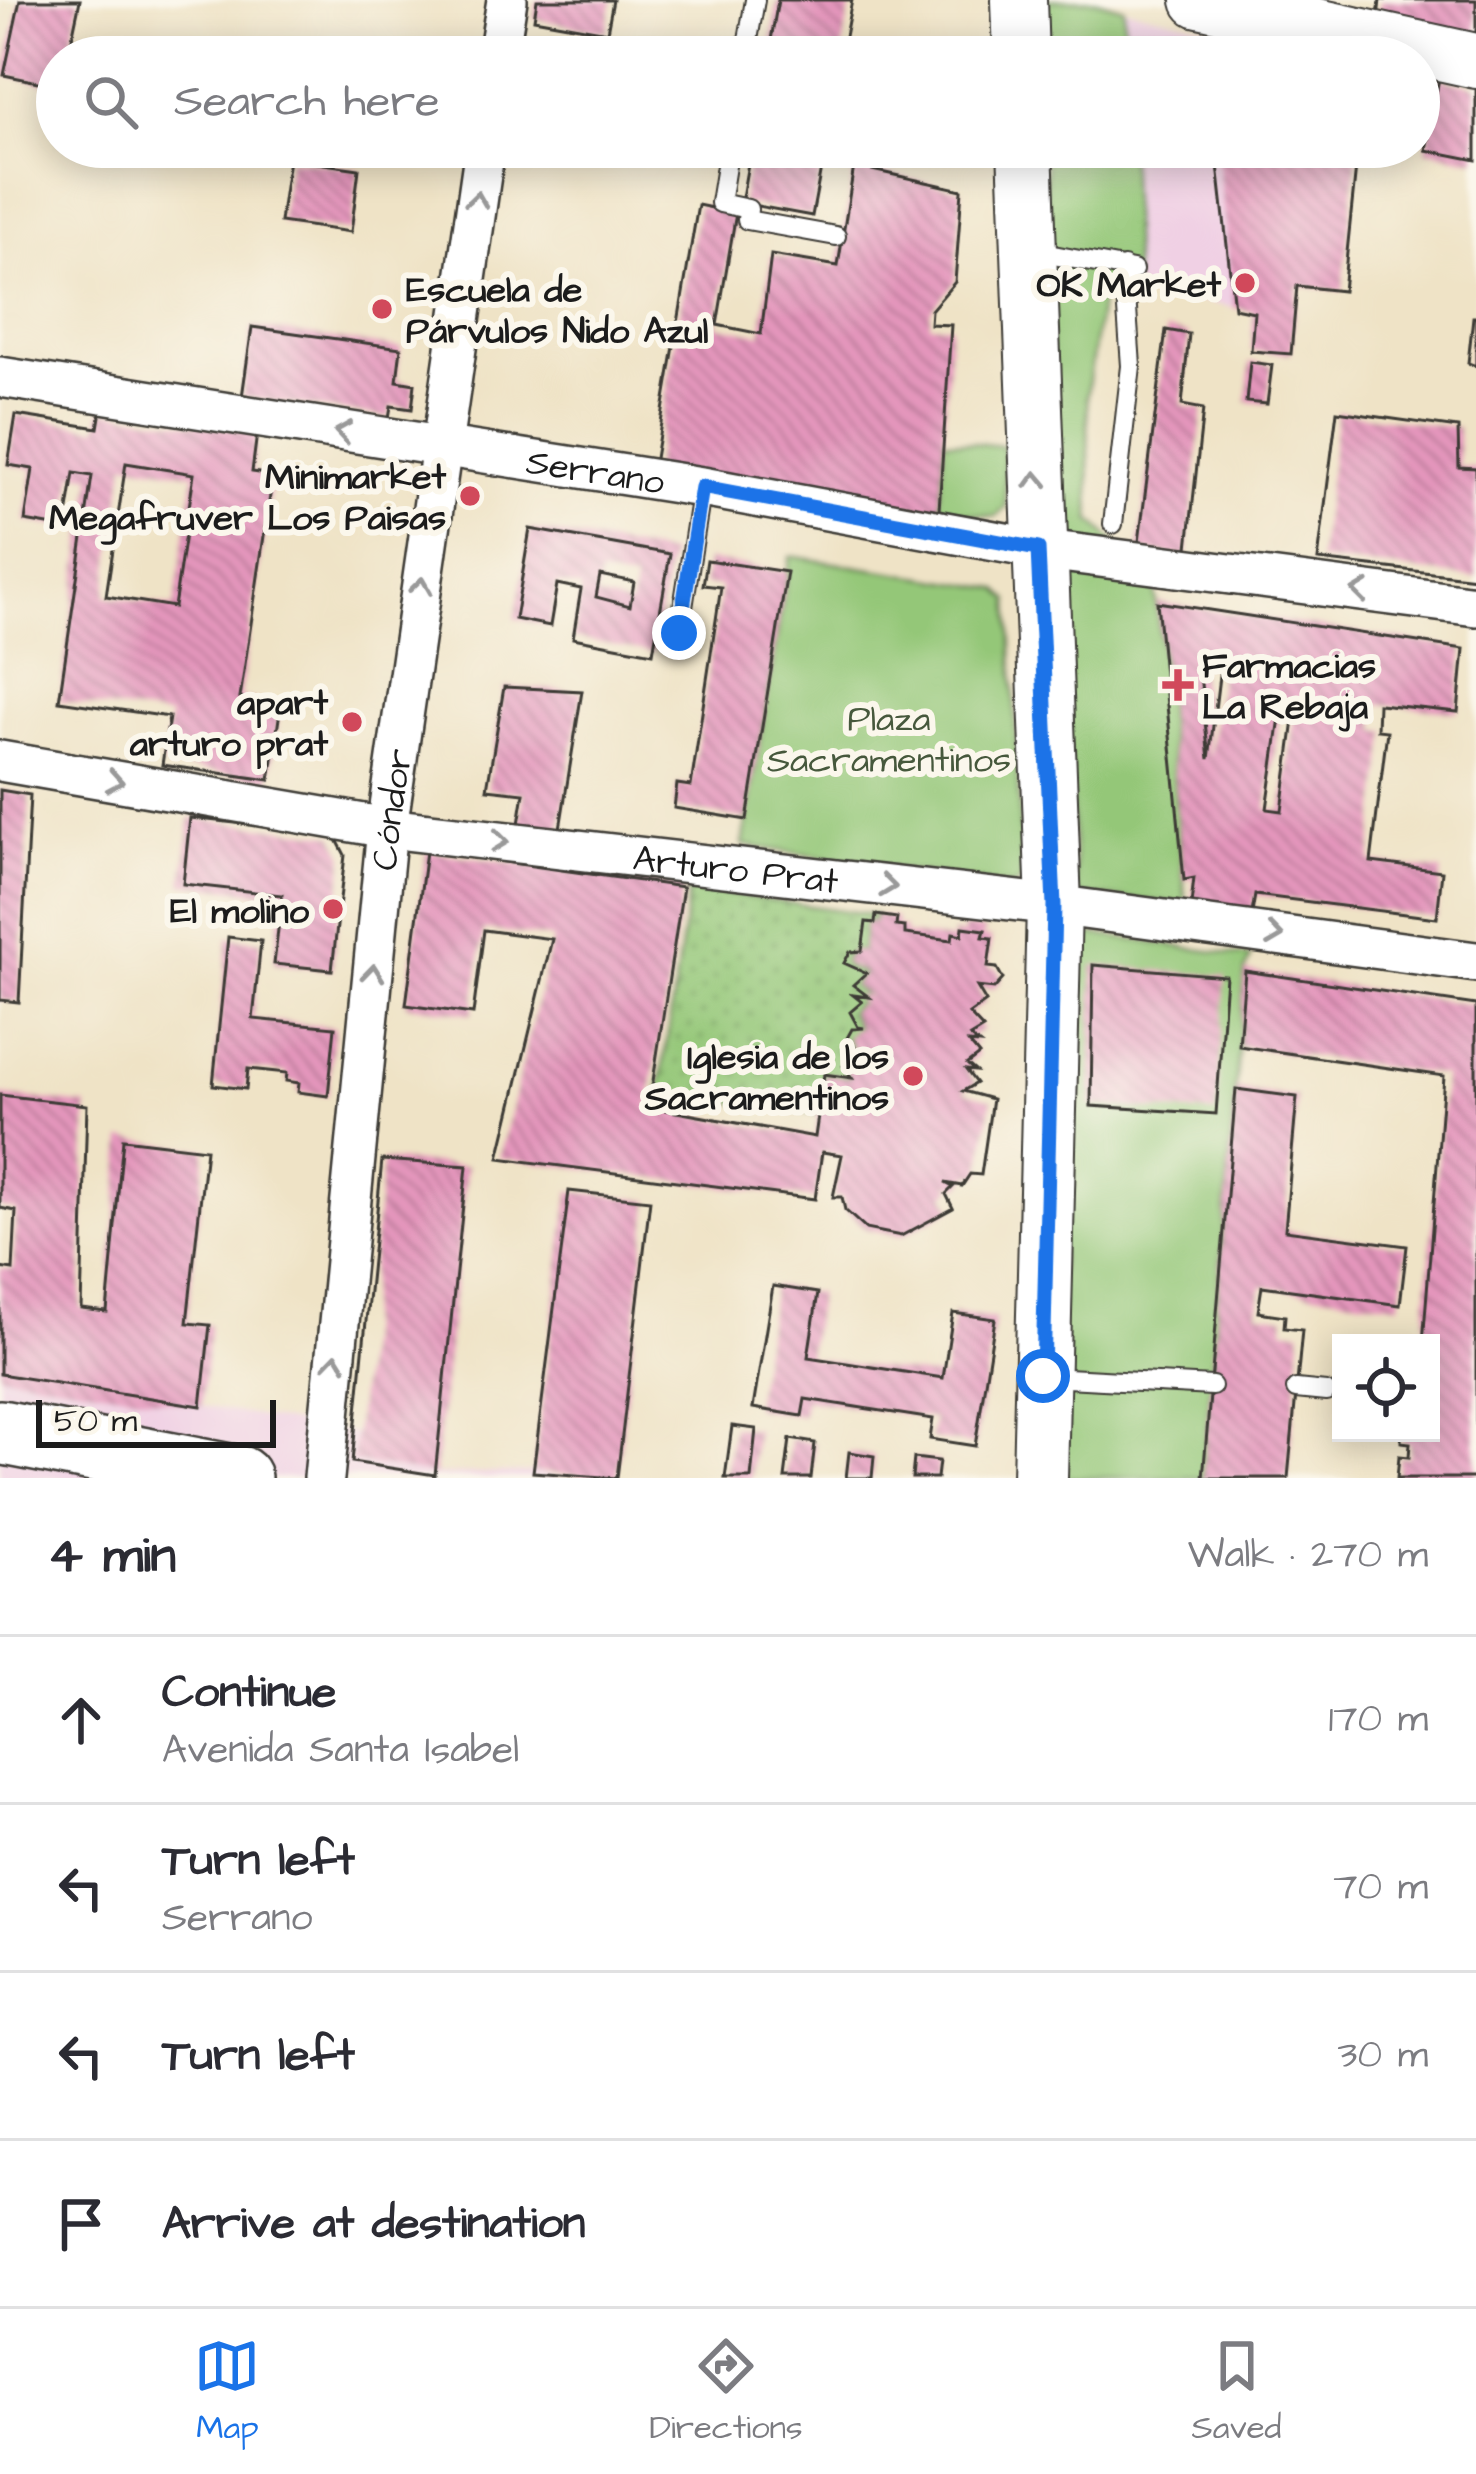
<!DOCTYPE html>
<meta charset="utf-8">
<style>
:root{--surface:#fff;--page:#f2f2f3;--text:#2b2b33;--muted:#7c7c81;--line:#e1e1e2;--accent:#1a73e8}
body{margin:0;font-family:"Architects Daughter",sans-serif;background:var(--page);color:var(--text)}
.controls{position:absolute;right:36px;bottom:36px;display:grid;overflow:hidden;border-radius:0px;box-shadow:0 6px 30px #0003}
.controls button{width:108px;height:108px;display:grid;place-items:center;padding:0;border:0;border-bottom:3px solid var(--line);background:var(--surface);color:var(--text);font:60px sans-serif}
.scale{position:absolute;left:36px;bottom:30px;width:240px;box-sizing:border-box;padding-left:12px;border:6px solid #1c1c1c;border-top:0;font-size:33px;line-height:42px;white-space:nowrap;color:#1c1c1c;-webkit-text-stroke:9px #fbf7ec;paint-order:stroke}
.stop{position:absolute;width:36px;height:36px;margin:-27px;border:9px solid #1a73e8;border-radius:50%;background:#fff}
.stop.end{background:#1a73e8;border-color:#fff;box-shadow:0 3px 12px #0008}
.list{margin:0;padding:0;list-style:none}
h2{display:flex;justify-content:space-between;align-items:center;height:156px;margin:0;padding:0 48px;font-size:51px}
h2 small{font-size:39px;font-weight:400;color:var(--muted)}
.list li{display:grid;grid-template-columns:78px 1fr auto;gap:36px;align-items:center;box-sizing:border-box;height:168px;padding:0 48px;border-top:3px solid var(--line)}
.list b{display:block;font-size:45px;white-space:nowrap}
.list p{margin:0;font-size:39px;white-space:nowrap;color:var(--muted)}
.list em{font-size:39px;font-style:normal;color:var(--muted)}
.icon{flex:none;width:66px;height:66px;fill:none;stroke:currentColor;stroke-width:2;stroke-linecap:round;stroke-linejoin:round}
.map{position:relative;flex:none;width:1476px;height:1478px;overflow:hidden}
.search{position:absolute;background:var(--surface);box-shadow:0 6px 30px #0003;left:36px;right:36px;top:36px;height:132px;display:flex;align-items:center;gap:30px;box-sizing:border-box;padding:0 42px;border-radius:66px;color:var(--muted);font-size:45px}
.sheet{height:828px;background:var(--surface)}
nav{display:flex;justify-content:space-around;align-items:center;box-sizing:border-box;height:168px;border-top:3px solid var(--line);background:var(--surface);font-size:33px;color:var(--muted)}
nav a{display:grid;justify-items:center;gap:6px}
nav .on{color:var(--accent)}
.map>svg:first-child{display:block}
.built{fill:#f0d0e4}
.park{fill:#94c778;stroke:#58724a;stroke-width:3}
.garden{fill:url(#garden-dots);stroke:#58724a;stroke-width:3}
.building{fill:url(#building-back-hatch);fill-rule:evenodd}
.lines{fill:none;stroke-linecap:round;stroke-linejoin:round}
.lane-casing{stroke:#3c3a36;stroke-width:22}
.street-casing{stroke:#3c3a36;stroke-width:44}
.secondary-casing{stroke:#3c3a36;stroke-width:58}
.primary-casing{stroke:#3c3a36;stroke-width:68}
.lane{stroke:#fff;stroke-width:18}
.street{stroke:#fff;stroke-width:39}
.secondary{stroke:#fff;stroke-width:54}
.primary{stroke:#fff;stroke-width:63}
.oneway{stroke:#999}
.route{stroke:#1a73e8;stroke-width:15}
.poi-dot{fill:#d1495b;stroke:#fbf7ec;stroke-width:4.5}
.labels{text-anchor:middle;stroke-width:12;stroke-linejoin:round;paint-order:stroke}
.poi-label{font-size:36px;font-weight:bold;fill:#1c1c1c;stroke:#fbf7ec;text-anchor:end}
.street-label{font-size:36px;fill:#1c1c1c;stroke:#fbf7ec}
.park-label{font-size:36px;fill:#46583c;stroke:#fbf7ec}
</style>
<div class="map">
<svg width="1476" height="1478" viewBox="0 0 1476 1478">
<defs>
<pattern id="garden-dots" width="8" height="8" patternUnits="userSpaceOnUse" patternTransform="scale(3)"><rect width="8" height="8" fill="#94c778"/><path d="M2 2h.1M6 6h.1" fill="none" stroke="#7faa67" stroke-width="1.8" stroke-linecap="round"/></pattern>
<pattern id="building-back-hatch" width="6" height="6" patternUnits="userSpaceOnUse" patternTransform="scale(3)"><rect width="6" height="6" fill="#e496bc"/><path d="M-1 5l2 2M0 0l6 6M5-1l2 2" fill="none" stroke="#b87a98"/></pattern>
</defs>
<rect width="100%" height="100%" fill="#fbf7ec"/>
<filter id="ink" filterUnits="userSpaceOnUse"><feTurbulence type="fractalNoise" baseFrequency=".00833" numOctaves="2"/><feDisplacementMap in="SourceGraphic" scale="24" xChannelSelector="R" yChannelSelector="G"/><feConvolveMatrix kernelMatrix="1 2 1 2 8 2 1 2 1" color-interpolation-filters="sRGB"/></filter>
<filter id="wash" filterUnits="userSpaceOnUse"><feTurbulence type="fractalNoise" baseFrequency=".004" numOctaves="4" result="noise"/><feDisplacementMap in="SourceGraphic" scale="48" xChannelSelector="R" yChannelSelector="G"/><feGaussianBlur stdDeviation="2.7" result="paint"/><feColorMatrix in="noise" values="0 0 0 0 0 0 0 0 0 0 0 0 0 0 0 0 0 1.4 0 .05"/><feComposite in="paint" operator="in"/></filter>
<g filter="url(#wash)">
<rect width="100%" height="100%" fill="#efe3c6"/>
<!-- built -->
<path class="built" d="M 1124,8 L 1321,53 L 1321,57 L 1125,57 Z
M 1129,147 L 1311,147 L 1291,354 L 1251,351 L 1253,312 L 1134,287 Z
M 20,1098 L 81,1309 L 107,1311 L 123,1139 L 206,1149 L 187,1322 L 210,1325 L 202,1406 L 355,1434 L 353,1462 L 435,1475 L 533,1472 L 563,1478 L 0,1478 L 0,1268 L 13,1269 Z"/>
<!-- park -->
<path class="park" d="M 1044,0 L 1096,0 L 1124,8 L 1125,57 L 1043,57 Z
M 1045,147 L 1129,147 L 1134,287 L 1103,282 L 1087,395 L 1091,520 L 1120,547 L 1071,543 L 1055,519 Z
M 944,440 L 1003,446 L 1006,507 L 996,517 L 939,510 Z
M 790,556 L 998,589 L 1010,600 L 1022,880 L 1013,887 L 743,845 Z
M 1057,567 L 1154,581 L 1186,904 L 1077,895 Z
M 1092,934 L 1251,957 L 1245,971 L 1203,1478 L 1052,1478 L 1071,947 Z"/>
<!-- garden -->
<path class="garden" d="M 689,889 L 876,915 L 875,923 L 866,922 L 862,951 L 850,952 L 844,960 L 849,969 L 866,973 L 853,985 L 863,995 L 850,1012 L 858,1029 L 847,1038 L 855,1055 L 843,1066 L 852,1078 L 824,1075 L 818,1114 L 659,1093 Z"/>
<g id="blocks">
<!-- building -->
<path class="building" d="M 20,0 L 80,0 L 68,57 L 57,57 L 57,86 L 4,75 Z
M 537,0 L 613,0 L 607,32 L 534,19 Z
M 778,0 L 852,0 L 841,57 L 768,57 Z
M 1380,0 L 1476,0 L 1476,38 L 1378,18 Z
M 1205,45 L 1248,55 L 1248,57 L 1207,57 Z
M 1439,78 L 1476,86 L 1476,160 L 1426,150 Z
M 751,147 L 825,147 L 812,216 L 741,203 Z
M 1216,147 L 1358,147 L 1343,291 L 1297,286 L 1291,354 L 1251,351 L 1254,312 L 1234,308 Z
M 289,159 L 359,169 L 351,232 L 280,222 Z
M 854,166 L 962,190 L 955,282 L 931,310 L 930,324 L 951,325 L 939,510 L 653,470 L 698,205 L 736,213 L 717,325 L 761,334 L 771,255 L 838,266 Z
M 1473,317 L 1476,317 L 1476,366 L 1468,363 Z
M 252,327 L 401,348 L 397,381 L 415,384 L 412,409 L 391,406 L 389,418 L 242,397 Z
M 1166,330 L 1189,334 L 1182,405 L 1203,409 L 1187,557 L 1138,550 Z
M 1250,362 L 1272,365 L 1267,404 L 1246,402 Z
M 101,410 L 257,433 L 252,472 L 273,475 L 240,698 L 281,704 L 270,780 L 162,765 L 169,717 L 59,701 L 92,476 L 74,473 L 65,528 L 25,521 L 33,469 L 8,465 L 16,415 L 98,428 ZM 126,463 L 194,474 L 174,607 L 106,596 Z
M 1337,411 L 1458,428 L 1459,467 L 1476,468 L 1476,578 L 1318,560 Z
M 530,529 L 670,554 L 653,653 L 573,638 L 581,589 L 557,584 L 550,626 L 515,619 ZM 600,575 L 634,582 L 630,606 L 596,597 Z
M 707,560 L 787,572 L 747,820 L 674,808 L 677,784 L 691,786 L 721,587 L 703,585 Z
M 1157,602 L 1464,649 L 1458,712 L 1378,704 L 1377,730 L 1387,731 L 1371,862 L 1442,871 L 1437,918 L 1255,895 L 1252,913 L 1191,905 L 1194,878 L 1184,880 ZM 1199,665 L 1220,668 L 1209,759 ZM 1282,703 L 1296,705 L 1282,811 L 1267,809 Z
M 504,687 L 582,691 L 559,835 L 518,830 L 524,793 L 487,789 Z
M 0,790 L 30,795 L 19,1002 L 0,1000 Z
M 190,818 L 334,834 L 345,855 L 332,970 L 274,964 L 282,895 L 183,884 Z
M 426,851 L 683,887 L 649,1107 L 815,1137 L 824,1074 L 852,1078 L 843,1066 L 855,1055 L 846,1049 L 856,1048 L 847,1038 L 852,1029 L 864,1028 L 858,1027 L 850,1012 L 862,1002 L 853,995 L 869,997 L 853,985 L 866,973 L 844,963 L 850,952 L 862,951 L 866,922 L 875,923 L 876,915 L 897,918 L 896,926 L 905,927 L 905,934 L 952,940 L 953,933 L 962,935 L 963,927 L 985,930 L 983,937 L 992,938 L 988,967 L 997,968 L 1003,979 L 994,989 L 977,987 L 986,1002 L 969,1014 L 983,1029 L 970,1037 L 979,1044 L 969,1043 L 979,1055 L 967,1064 L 975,1071 L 966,1070 L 976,1083 L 963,1091 L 992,1099 L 981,1175 L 970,1174 L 962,1186 L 945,1183 L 953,1187 L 946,1194 L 953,1208 L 901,1236 L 866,1229 L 845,1210 L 842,1197 L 833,1197 L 842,1155 L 822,1152 L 815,1199 L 499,1158 L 552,939 L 484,930 L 473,1014 L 406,1005 Z
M 228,937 L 261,941 L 253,1019 L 335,1027 L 328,1096 L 298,1092 L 299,1083 L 286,1081 L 287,1073 L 248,1069 L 246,1089 L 213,1085 Z
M 1093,965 L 1226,976 L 1216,1114 L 1091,1106 Z
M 1245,971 L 1476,1005 L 1476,1478 L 1397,1478 L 1399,1456 L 1409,1457 L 1410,1443 L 1401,1442 L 1401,1433 L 1431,1433 L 1431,1343 L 1423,1343 L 1444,1076 L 1239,1046 Z
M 1236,1089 L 1297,1097 L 1285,1230 L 1407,1246 L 1400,1305 L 1262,1286 L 1258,1312 L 1285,1316 L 1284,1328 L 1302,1330 L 1288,1478 L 1203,1478 Z
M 0,1095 L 87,1105 L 81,1309 L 107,1312 L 123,1139 L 206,1149 L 187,1323 L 210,1325 L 201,1406 L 0,1374 L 0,1268 L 13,1270 L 16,1211 L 0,1208 Z
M 382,1160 L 467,1166 L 435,1475 L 352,1462 Z
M 569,1191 L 650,1200 L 617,1478 L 533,1472 Z
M 773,1286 L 818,1293 L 808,1357 L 943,1378 L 953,1313 L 995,1319 L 975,1446 L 930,1439 L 933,1419 L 805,1399 L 802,1416 L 753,1408 Z
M 732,1426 L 756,1429 L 751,1478 L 725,1478 Z
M 790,1439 L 815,1443 L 811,1478 L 785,1478 Z
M 849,1452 L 874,1456 L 872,1478 L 846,1478 Z
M 914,1458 L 939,1461 L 937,1478 L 912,1478 Z"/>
</g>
</g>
<g filter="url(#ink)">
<use href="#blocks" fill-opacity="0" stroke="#3c3a36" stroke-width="3"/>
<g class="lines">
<defs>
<path id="lane" d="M 745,57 L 755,0
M 729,147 L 720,203 L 748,209 L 747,220 L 836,236
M 1032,251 L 1133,270
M 1113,524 L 1131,366 L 1124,267
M 679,633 L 702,487
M 1048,1377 L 1212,1386
M 1296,1389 L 1326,1392"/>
<g id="street">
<path d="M 498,57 L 507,0"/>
<path id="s1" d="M 0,377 L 702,487 L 1038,549 L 1476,606"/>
<path id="s2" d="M 0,761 L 387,828 L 1054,905 L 1476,962"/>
<path id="s3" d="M 324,1478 L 387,828 L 485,147"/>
</g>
<path id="secondary" d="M 1019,0 L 1021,57
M 1199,0 L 1476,61
M 1025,147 L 1054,905 L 1040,1478"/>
<path id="primary" d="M 0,1432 L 239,1478"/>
</defs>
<!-- lane casing -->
<use href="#lane" class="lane-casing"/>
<!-- street casing -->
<use href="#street" class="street-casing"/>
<!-- secondary casing -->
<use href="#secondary" class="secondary-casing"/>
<!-- primary casing -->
<use href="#primary" class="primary-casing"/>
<!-- lane -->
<use href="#lane" class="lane"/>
<!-- street -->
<use href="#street" class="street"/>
<!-- secondary -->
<use href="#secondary" class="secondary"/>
<!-- primary -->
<use href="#primary" class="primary"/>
</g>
<!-- one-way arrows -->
<defs><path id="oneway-chevron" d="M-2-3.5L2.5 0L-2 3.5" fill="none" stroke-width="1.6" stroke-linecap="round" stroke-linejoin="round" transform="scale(3)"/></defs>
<g class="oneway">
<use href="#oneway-chevron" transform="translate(477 200) rotate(-82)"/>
<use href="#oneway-chevron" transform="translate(343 432) rotate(-171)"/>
<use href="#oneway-chevron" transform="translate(1036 480) rotate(-92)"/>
<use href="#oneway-chevron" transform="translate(421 586) rotate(-82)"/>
<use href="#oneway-chevron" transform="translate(1360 591) rotate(-173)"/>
<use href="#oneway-chevron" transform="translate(115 781) rotate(10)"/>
<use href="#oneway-chevron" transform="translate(500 841) rotate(7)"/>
<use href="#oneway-chevron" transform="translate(888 886) rotate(7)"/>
<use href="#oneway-chevron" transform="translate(1275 935) rotate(8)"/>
<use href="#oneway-chevron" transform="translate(373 973) rotate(-84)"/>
<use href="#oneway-chevron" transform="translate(335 1362) rotate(-84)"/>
</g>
</g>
<g class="lines" filter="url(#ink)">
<!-- route -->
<path class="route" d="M 679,633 L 702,487 L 1038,549 L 1054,905 L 1043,1376"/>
</g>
<!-- markers -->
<g class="poi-dot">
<circle cx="1245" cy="283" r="12"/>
<circle cx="382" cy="309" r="12"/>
<circle cx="470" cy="496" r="12"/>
<path d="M1172 667h12v12h12v12h-12v12h-12v-12h-12v-12h12z"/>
<circle cx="352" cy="722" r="12"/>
<circle cx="333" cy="909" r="12"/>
<circle cx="913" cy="1076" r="12"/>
</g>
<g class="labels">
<!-- poi labels -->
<g class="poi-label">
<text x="1221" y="296">OK Market</text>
<text x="406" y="301" text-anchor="start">Escuela de<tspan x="406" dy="41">Párvulos Nido Azul</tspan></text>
<text x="446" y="488">Minimarket<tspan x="446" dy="41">Megafruver Los Paisas</tspan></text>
<text x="1202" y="677" text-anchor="start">Farmacias<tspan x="1202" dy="41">La Rebaja</tspan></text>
<text x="328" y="714">apart<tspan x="328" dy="41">arturo prat</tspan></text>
<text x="309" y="922">El molino</text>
<text x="889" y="1068">Iglesia de los<tspan x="889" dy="41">Sacramentinos</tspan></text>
</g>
<!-- street labels -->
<g class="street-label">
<text dy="13" stroke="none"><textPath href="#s1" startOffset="603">Serrano</textPath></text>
<text dy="13" stroke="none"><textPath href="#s3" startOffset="672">Cóndor</textPath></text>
<text dy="13" stroke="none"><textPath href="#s2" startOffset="744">Arturo Prat</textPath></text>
</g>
<!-- park labels -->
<g class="park-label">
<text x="889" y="730">Plaza<tspan x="889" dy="41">Sacramentinos</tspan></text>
</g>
</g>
</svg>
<div class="controls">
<button><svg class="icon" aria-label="locate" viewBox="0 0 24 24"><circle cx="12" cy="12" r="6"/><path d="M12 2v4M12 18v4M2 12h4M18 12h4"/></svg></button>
</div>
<div class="scale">50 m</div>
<div class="stop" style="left:1043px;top:1376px"></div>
<div class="stop end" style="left:679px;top:633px"></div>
<div class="search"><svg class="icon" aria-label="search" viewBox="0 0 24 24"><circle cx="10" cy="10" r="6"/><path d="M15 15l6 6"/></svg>Search here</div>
</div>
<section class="sheet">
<h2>4 min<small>Walk · 270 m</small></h2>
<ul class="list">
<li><svg class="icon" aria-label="ahead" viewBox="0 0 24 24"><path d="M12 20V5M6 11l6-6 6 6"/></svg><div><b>Continue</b><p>Avenida Santa Isabel</p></div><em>170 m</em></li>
<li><svg class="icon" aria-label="left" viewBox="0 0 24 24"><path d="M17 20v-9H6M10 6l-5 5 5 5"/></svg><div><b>Turn left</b><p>Serrano</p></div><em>70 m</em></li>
<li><svg class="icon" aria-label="left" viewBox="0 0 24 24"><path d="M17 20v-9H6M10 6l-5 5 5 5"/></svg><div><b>Turn left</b></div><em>30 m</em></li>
<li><svg class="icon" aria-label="arrive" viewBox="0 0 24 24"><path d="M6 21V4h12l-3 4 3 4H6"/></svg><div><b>Arrive at destination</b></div></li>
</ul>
</section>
<nav>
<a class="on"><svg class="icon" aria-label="map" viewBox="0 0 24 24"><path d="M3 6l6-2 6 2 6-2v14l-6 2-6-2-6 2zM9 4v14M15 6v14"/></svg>Map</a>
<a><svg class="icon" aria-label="directions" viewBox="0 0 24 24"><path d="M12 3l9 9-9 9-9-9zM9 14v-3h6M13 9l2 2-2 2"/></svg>Directions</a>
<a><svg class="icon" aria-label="saved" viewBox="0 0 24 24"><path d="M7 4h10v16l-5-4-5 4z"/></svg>Saved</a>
</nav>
